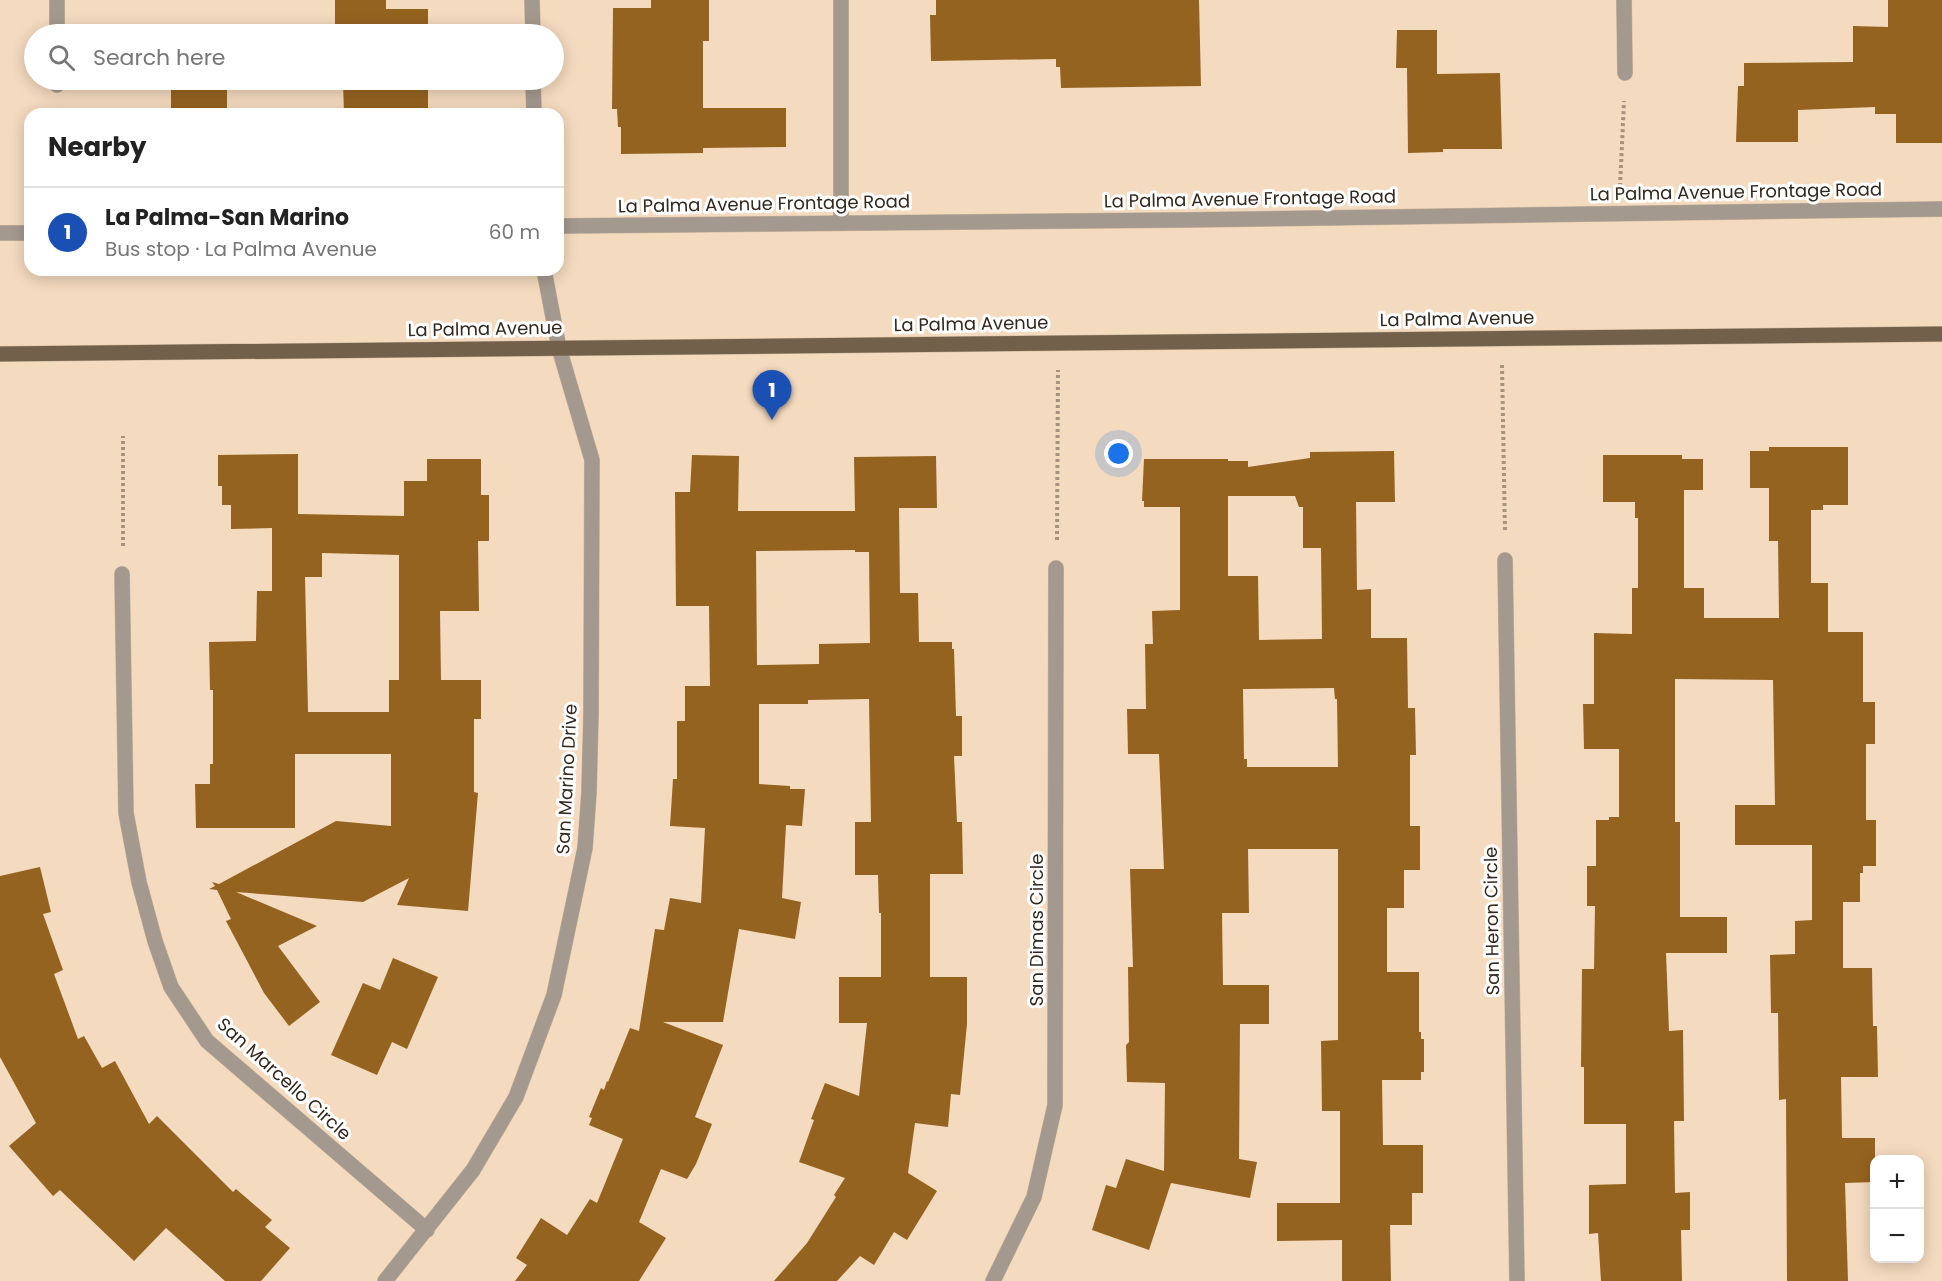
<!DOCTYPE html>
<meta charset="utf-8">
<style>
:root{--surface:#fff;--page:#f6f6f6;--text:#222;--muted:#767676;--line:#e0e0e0;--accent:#ea580c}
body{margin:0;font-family:Poppins,sans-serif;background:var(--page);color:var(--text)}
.controls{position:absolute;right:18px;bottom:18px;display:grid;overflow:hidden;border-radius:12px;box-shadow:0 3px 15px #0003}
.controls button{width:54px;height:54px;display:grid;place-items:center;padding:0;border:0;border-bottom:2px solid var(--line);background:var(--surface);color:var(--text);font:30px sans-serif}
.you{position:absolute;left:1119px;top:454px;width:21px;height:21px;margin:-15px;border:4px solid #fff;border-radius:50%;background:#1a73e8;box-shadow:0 0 0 9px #1a73e833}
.badge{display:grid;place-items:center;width:39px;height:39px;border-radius:50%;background:var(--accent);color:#fff;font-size:20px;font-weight:700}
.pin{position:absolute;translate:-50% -50px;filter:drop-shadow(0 2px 3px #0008)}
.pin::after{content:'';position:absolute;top:32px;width:21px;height:18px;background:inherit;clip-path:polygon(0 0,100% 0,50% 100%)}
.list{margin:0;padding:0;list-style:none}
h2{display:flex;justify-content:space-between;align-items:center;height:78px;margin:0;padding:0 24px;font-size:26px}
h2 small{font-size:20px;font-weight:400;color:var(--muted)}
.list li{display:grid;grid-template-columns:39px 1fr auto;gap:18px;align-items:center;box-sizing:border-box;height:90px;padding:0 24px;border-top:2px solid var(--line)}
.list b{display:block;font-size:22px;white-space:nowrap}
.list p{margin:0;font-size:20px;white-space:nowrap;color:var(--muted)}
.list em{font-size:20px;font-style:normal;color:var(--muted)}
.icon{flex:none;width:33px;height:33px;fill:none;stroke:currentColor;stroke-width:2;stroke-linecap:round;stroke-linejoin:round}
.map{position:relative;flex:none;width:1942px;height:1281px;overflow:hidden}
.search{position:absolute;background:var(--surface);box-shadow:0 3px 15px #0003;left:24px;top:24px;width:540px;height:66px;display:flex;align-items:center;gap:15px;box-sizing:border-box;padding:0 21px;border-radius:33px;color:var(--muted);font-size:22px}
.panel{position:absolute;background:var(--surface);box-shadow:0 3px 15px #0003;left:24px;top:108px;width:540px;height:168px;border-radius:18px}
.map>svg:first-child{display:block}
.building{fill:#956320;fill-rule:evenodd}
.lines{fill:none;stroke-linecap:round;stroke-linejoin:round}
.lane-casing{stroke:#cdb79e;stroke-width:16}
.street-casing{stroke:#cdb79e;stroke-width:16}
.primary-casing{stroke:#cdb79e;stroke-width:16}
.path{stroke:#a6927d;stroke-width:4;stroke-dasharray:3 3;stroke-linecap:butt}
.lane{stroke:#a4998e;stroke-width:15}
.street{stroke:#a4998e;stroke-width:15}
.primary{stroke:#73604b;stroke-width:15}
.labels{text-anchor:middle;stroke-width:6;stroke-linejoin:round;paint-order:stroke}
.street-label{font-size:18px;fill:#33291e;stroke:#fff}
</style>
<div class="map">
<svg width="1942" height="1281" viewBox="0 0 1942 1281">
<rect width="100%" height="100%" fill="#f4dabe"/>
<!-- building -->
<path class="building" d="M 335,0 L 386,0 L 386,9 L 428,9 L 428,34 L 335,34 Z
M 651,0 L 709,0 L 709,41 L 703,41 L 703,108 L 786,108 L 786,147 L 703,148 L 703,153 L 621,154 L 621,127 L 618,127 L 617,109 L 612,109 L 613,8 L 651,8 Z
M 936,0 L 1199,0 L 1201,86 L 1061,88 L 1060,67 L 1056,67 L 1056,59 L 931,61 L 930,15 L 936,15 Z
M 1888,0 L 1942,0 L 1942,143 L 1896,143 L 1896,114 L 1875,114 L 1875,107 L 1798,110 L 1798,142 L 1736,142 L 1738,86 L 1744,86 L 1744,63 L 1853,62 L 1853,26 L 1888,27 Z
M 1397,30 L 1437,30 L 1437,74 L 1500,73 L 1502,149 L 1443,149 L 1443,152 L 1408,153 L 1407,68 L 1396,68 Z
M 171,80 L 227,80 L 227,114 L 171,114 Z
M 343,80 L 428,80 L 428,114 L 344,114 Z
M 1769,447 L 1848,447 L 1848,505 L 1823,505 L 1823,510 L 1811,510 L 1811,583 L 1828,583 L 1828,632 L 1863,632 L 1863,702 L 1875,702 L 1875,744 L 1866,744 L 1866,820 L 1876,820 L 1876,866 L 1863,866 L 1863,873 L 1860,873 L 1860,902 L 1843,902 L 1843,968 L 1872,968 L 1873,1026 L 1877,1026 L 1878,1077 L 1841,1077 L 1842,1138 L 1875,1138 L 1875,1182 L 1845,1183 L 1848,1281 L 1787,1281 L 1786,1099 L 1779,1100 L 1778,1013 L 1771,1013 L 1770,955 L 1795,954 L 1795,921 L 1812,920 L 1812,845 L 1735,845 L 1735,805 L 1775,805 L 1773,680 L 1675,679 L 1675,822 L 1680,822 L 1680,917 L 1727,917 L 1727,953 L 1666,953 L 1669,1031 L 1683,1030 L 1684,1121 L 1674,1121 L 1675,1193 L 1690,1192 L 1690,1230 L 1681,1230 L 1682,1281 L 1601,1281 L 1598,1233 L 1589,1234 L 1589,1185 L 1626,1184 L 1626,1124 L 1584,1124 L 1584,1067 L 1581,1067 L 1582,969 L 1594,969 L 1595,906 L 1587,906 L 1587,866 L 1596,866 L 1596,820 L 1609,820 L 1609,817 L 1619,817 L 1619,749 L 1584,749 L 1583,704 L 1594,704 L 1594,633 L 1632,634 L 1632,588 L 1638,588 L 1638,518 L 1635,518 L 1635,502 L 1603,502 L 1603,455 L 1682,455 L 1682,459 L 1703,459 L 1703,490 L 1684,490 L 1684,588 L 1704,588 L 1704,618 L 1779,618 L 1778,541 L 1769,541 L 1769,488 L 1750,488 L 1750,451 L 1769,451 Z
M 1394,451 L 1395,502 L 1356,502 L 1357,590 L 1371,589 L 1371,638 L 1407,638 L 1408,708 L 1415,708 L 1416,755 L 1410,755 L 1410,826 L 1420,826 L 1420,870 L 1404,870 L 1404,908 L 1387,908 L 1387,972 L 1419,972 L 1419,1032 L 1421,1032 L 1421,1039 L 1424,1039 L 1424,1072 L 1421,1072 L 1421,1080 L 1382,1080 L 1383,1145 L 1423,1145 L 1423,1193 L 1412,1193 L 1412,1225 L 1390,1225 L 1391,1281 L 1342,1281 L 1342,1240 L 1277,1241 L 1277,1203 L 1340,1203 L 1340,1111 L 1322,1111 L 1321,1041 L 1338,1040 L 1338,849 L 1248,849 L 1249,913 L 1222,913 L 1223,985 L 1269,985 L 1269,1024 L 1240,1024 L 1239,1159 L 1257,1162 L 1250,1198 L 1171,1183 L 1149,1250 L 1092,1230 L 1106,1185 L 1116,1188 L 1126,1159 L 1164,1171 L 1165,1083 L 1127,1082 L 1126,1045 L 1129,1042 L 1128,967 L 1133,967 L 1130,869 L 1164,869 L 1159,754 L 1128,754 L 1127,709 L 1146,709 L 1145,644 L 1153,644 L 1152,611 L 1180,610 L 1180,507 L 1144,507 L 1144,501 L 1142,501 L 1144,459 L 1228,459 L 1228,461 L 1248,461 L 1248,467 L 1310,458 L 1310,452 ZM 1228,496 L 1295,496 L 1299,507 L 1303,507 L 1303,548 L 1321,548 L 1322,639 L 1259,640 L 1258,576 L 1228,576 ZM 1334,688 L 1335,699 L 1337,699 L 1338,767 L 1247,767 L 1247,759 L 1244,759 L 1243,689 Z
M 298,454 L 298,514 L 404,516 L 404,481 L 427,481 L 427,459 L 481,459 L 481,495 L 489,495 L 489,541 L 478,541 L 479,611 L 440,611 L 441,680 L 481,680 L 481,719 L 474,719 L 474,792 L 478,793 L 468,911 L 397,905 L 409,878 L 363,902 L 236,892 L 317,926 L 278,946 L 320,1002 L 289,1026 L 264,993 L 226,921 L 231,919 L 217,890 L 209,889 L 215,886 L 212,882 L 219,884 L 336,821 L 391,826 L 391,754 L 295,754 L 295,828 L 196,828 L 195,784 L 210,784 L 210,764 L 213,764 L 213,690 L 210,690 L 209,642 L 256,641 L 257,591 L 272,591 L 272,528 L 231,529 L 231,505 L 222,505 L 222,486 L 218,486 L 218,455 ZM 322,553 L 399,555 L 399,680 L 389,680 L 389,712 L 308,712 L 305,577 L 322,577 Z
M 692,455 L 739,456 L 738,511 L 855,511 L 854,457 L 936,456 L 937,508 L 899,508 L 900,593 L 918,593 L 919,642 L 952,642 L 952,649 L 954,649 L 956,716 L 962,716 L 962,756 L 954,756 L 957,822 L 962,822 L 963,874 L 930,874 L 930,977 L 967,977 L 967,1024 L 960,1095 L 951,1094 L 948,1127 L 915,1123 L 908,1173 L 937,1191 L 907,1240 L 894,1232 L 874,1265 L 860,1256 L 837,1281 L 774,1281 L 807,1243 L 836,1197 L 834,1195 L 845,1178 L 799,1162 L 814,1120 L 811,1119 L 825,1083 L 859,1096 L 867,1023 L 839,1023 L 839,977 L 881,977 L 881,913 L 879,913 L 878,875 L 855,875 L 855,822 L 871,822 L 869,699 L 808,700 L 808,704 L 759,704 L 759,784 L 790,786 L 790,789 L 805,789 L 802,826 L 786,825 L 782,898 L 801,902 L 795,939 L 739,929 L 723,1022 L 663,1022 L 723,1045 L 695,1117 L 712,1124 L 696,1164 L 687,1179 L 661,1169 L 639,1222 L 666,1238 L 639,1281 L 515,1281 L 527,1265 L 516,1258 L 541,1218 L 567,1235 L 590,1199 L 597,1203 L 623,1139 L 589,1125 L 592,1118 L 589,1117 L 601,1088 L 604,1090 L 607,1081 L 608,1082 L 630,1028 L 639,1031 L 655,929 L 664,930 L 670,898 L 701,903 L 705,828 L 670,826 L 673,779 L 677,779 L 677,721 L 685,721 L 685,686 L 710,686 L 709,606 L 676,606 L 675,492 L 690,492 ZM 855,550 L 855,552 L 869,552 L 870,643 L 819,644 L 819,664 L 757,665 L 756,551 Z
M 40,867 L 51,912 L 43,914 L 63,970 L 54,974 L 78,1039 L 84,1036 L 102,1068 L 115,1061 L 149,1124 L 157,1116 L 233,1192 L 236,1189 L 272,1220 L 265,1227 L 290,1248 L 261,1281 L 225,1281 L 166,1228 L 134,1261 L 60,1190 L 53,1196 L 9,1146 L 36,1123 L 0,1057 L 0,876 Z
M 393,958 L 438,977 L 407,1049 L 392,1042 L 377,1075 L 331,1055 L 363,983 L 380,990 Z"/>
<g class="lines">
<defs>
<path id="lane" d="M 841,223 L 841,0"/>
<path id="street" d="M 57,0 L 57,34
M 532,0 L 533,34
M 1624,0 L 1625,73
M 57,80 L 57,85
M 533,80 L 534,114
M 558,226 L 1181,220 L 1942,209
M 0,233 L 30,233
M 1505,560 L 1517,1281
M 122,574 L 126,813 L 139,882 L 155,941 L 171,987 L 207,1041 L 427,1230
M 385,1281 L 473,1170 L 516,1097 L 554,995 L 585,848 L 589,792 L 591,713 L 592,460 L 559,348 L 544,270
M 993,1281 L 1034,1197 L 1055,1105 L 1056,568"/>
<path id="primary" d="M 0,354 L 1942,334"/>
</defs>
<!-- lane casing -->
<use href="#lane" class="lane-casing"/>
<!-- street casing -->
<use href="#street" class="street-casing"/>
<!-- primary casing -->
<use href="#primary" class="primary-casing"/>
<!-- path -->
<path class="path" d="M 1620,186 L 1624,101
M 1502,365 L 1505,532
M 1057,540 L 1058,370
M 123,546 L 123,436"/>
<!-- lane -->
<use href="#lane" class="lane"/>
<!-- street -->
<use href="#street" class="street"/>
<!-- primary -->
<use href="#primary" class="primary"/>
</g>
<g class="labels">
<!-- street labels -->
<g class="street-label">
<text transform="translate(1736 192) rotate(-1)" y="6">La Palma Avenue Frontage Road</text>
<text transform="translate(1250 199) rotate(-1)" y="6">La Palma Avenue Frontage Road</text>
<text transform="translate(764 204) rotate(-1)" y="6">La Palma Avenue Frontage Road</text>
<text transform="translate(1457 319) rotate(-1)" y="6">La Palma Avenue</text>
<text transform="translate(971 324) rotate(-1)" y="6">La Palma Avenue</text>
<text transform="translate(485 329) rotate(-1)" y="6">La Palma Avenue</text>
<text transform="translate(567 779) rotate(-87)" y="6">San Marino Drive</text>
<text transform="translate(1492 921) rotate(-91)" y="6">San Heron Circle</text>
<text transform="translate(1037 930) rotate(-90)" y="6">San Dimas Circle</text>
<text transform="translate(284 1079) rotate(42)" y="6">San Marcello Circle</text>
</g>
</g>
</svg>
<div class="controls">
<button>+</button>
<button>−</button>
</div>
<div class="you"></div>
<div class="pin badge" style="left:772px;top:420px;background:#1a4fb4">1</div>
<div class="search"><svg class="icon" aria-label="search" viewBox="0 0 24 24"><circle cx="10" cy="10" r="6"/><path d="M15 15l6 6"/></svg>Search here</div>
<section class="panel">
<h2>Nearby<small></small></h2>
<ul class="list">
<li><span class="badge" style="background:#1a4fb4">1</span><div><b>La Palma-San Marino</b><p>Bus stop · La Palma Avenue</p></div><em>60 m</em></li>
</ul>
</section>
</div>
